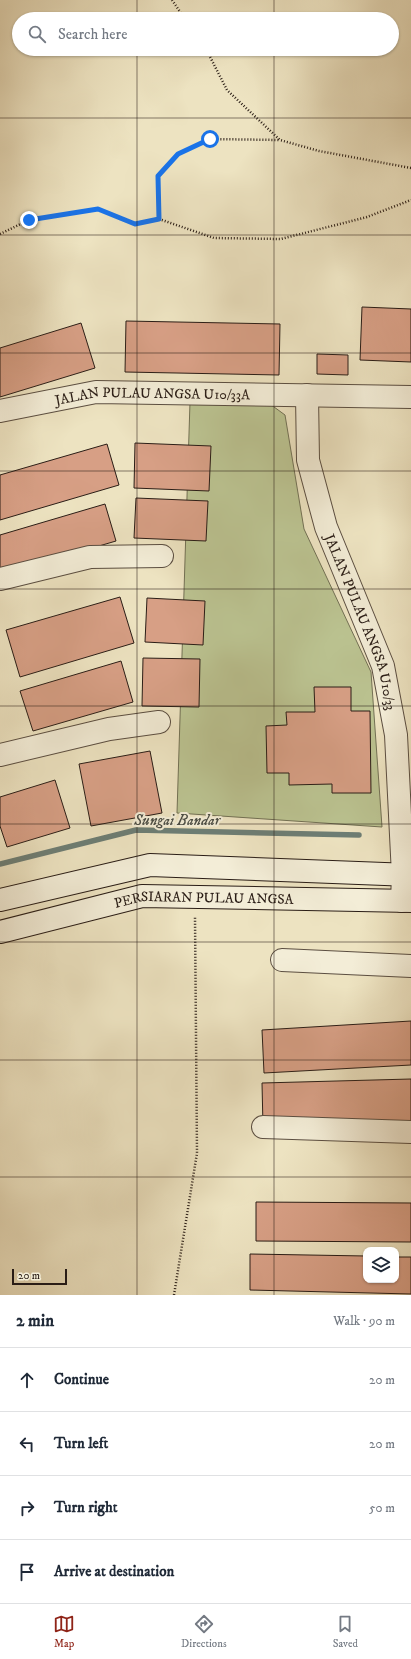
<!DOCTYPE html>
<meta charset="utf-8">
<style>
:root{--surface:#fff;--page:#f6f6f7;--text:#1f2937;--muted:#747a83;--line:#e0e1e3;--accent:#8f2418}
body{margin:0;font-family:"IM FELL DW Pica",serif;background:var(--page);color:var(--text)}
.controls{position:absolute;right:12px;bottom:12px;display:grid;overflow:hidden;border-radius:8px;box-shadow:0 1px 3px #0004}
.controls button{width:36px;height:36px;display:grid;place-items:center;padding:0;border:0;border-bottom:1px solid var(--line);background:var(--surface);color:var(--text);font:20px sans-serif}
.scale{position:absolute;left:12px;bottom:10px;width:55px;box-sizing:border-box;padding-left:4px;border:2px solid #2a1d16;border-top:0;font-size:11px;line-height:14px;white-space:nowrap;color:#2a1d16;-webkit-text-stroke:3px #f3edd7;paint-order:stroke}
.stop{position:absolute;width:12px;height:12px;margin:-9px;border:3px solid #1a73e8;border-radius:50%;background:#fff}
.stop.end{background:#1a73e8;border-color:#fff;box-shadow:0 1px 4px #0008}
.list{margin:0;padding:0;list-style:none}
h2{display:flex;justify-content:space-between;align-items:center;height:52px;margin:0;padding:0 16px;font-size:17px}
h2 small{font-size:13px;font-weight:400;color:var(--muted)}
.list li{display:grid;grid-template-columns:26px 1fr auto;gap:12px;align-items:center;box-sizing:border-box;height:64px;padding:0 16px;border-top:1px solid var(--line)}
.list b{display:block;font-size:15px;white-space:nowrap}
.list em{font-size:13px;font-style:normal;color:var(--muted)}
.icon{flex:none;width:22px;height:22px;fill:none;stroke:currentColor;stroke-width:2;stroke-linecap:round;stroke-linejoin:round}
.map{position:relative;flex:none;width:411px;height:1295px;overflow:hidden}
.search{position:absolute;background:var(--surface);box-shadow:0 1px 3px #0004;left:12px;right:12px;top:12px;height:44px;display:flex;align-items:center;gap:10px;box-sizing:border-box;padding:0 14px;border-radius:22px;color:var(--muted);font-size:15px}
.sheet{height:308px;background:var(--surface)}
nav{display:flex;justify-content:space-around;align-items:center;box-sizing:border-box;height:56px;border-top:1px solid var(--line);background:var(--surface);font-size:11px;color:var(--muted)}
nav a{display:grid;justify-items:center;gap:2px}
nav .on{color:var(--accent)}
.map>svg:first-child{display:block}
.green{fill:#bbc391;stroke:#727054}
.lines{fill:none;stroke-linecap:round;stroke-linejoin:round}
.stream{stroke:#6d7e75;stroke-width:5.5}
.building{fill:#d79f85;stroke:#2a1d16}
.street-casing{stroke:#5b4e41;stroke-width:24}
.secondary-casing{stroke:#2a1d16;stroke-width:24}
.path{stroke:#2a1d16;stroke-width:2.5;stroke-dasharray:1 2;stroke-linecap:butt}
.street{stroke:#f3edd7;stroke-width:22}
.secondary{stroke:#f3edd7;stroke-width:22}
.route{stroke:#1a73e8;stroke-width:5}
.grid{fill:none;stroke:#2a1d16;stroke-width:1;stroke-opacity:0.55}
.labels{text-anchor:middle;stroke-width:4;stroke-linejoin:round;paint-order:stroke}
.street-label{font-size:14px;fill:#2a1d16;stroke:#f3edd7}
.water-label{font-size:15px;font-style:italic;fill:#4b4d45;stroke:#f3edd7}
</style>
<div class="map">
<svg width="411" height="1295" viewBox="0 0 411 1295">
<rect width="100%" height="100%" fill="#ede3c1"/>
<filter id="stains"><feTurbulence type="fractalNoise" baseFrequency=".005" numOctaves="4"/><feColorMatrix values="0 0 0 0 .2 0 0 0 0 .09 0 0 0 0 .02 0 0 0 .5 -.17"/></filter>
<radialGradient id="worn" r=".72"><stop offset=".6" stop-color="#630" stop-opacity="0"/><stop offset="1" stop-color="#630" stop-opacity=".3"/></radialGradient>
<!-- green -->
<path class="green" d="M 190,402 L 270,404 L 285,415 L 304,529 L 371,672 L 382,827 L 177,813 Z"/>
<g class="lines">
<!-- stream -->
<path class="stream" d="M 0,864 L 136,830 L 359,835"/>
</g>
<!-- building -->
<path class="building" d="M 362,307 L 411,309 L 411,362 L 360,360 Z
M 126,321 L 280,324 L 279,375 L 125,372 Z
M 81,323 L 95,368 L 0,397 L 0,348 Z
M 317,354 L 348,355 L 348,375 L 317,374 Z
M 135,443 L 211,446 L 209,491 L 134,488 Z
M 107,444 L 119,485 L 0,520 L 0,475 Z
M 136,498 L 208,501 L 206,541 L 134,538 Z
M 105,504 L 116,541 L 0,575 L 0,535 Z
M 120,597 L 134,643 L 20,677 L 6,630 Z
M 147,598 L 205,601 L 203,645 L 145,642 Z
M 143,658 L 200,659 L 199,707 L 142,706 Z
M 121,661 L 133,702 L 33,731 L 20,691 Z
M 314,687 L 351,687 L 351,711 L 370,711 L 371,793 L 332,793 L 332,784 L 289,785 L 289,773 L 267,773 L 266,726 L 287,725 L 286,712 L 315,712 Z
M 150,751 L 162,813 L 91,826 L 79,764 Z
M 55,780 L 70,828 L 7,847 L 0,826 L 0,797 Z
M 411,1021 L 411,1065 L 264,1073 L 262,1030 Z
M 411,1079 L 411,1122 L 263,1127 L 262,1083 Z
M 256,1202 L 411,1203 L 411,1242 L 256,1241 Z
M 250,1254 L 366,1256 L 366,1280 L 396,1280 L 396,1257 L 411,1257 L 411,1294 L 250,1290 Z"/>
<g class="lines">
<defs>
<g id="street">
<path id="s1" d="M 307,395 L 308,460 L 326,527 L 383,666 L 396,735 L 403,875 L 402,901"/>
<path id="s2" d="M 0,411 L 96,392 L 411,397"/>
<path d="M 0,579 L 90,557 L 162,556"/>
<path d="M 0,755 L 109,729 L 159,722"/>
<path d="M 282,960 L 411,966"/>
<path d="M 263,1127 L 411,1132"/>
</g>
<g id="secondary">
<path d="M 0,900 L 150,865 L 411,875"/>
<path id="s3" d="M 0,932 L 142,896 L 411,901"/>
</g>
</defs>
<!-- street casing -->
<use href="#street" class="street-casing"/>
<!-- secondary casing -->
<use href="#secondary" class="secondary-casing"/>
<!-- path -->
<path class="path" d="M 172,0 L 185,19
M 206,49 L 227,90 L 280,140 L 319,151 L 411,168
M 159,219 L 214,238 L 281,239 L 367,217 L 411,200
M 0,234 L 29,220 L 98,209 L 135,224 L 159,219 L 158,176 L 178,154 L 210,139 L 280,140
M 174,1295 L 197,1153 L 195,917"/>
<!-- street -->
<use href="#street" class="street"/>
<!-- secondary -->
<use href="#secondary" class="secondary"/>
</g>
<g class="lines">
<!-- route -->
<path class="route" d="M 29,220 L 98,209 L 135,224 L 159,219 L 158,176 L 178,154 L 210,139"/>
</g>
<!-- grid -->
<path class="grid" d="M 137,0 L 137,19M 274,0 L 274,19M 137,49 L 137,1295M 274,49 L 274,1295M 0,118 L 411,118M 0,235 L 411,235M 0,353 L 411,353M 0,471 L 411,471M 0,589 L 411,589M 0,706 L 411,706M 0,824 L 411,824M 0,942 L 411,942M 0,1060 L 411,1060M 0,1177 L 411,1177"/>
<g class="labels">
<!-- street labels -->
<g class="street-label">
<text dy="5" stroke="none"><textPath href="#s2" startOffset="154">JALAN PULAU ANGSA U10/33A</textPath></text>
<text dy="5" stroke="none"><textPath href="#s1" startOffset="236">JALAN PULAU ANGSA U10/33</textPath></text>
<text dy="5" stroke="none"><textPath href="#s3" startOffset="208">PERSIARAN PULAU ANGSA</textPath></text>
</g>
<!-- water labels -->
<g class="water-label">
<text x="177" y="825">Sungai Bandar</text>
</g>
</g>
<rect width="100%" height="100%" filter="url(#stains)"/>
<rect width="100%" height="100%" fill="url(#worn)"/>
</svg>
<div class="controls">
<button><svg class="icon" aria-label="layers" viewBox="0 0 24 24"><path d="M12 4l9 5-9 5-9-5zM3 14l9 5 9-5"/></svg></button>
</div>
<div class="scale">20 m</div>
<div class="stop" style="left:210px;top:139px"></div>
<div class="stop end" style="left:29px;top:220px"></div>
<div class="search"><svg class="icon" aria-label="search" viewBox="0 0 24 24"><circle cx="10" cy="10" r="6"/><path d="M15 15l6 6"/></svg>Search here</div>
</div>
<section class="sheet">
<h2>2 min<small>Walk · 90 m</small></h2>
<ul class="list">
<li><svg class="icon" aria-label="ahead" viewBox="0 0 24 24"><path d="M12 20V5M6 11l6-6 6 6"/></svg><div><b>Continue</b></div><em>20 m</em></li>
<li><svg class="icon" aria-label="left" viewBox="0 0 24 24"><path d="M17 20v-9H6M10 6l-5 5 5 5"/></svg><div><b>Turn left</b></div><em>20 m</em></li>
<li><svg class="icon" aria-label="right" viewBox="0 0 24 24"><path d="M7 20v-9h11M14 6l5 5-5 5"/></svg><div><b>Turn right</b></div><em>50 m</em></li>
<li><svg class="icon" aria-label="arrive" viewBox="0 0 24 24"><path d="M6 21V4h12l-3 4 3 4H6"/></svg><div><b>Arrive at destination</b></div></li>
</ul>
</section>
<nav>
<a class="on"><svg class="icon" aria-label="map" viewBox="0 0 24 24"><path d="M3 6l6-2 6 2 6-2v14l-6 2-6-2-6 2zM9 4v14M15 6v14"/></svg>Map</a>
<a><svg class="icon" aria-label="directions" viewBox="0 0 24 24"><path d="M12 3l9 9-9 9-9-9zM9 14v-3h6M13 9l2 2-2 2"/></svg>Directions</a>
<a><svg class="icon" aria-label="saved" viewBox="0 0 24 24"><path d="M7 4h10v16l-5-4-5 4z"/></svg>Saved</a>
</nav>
